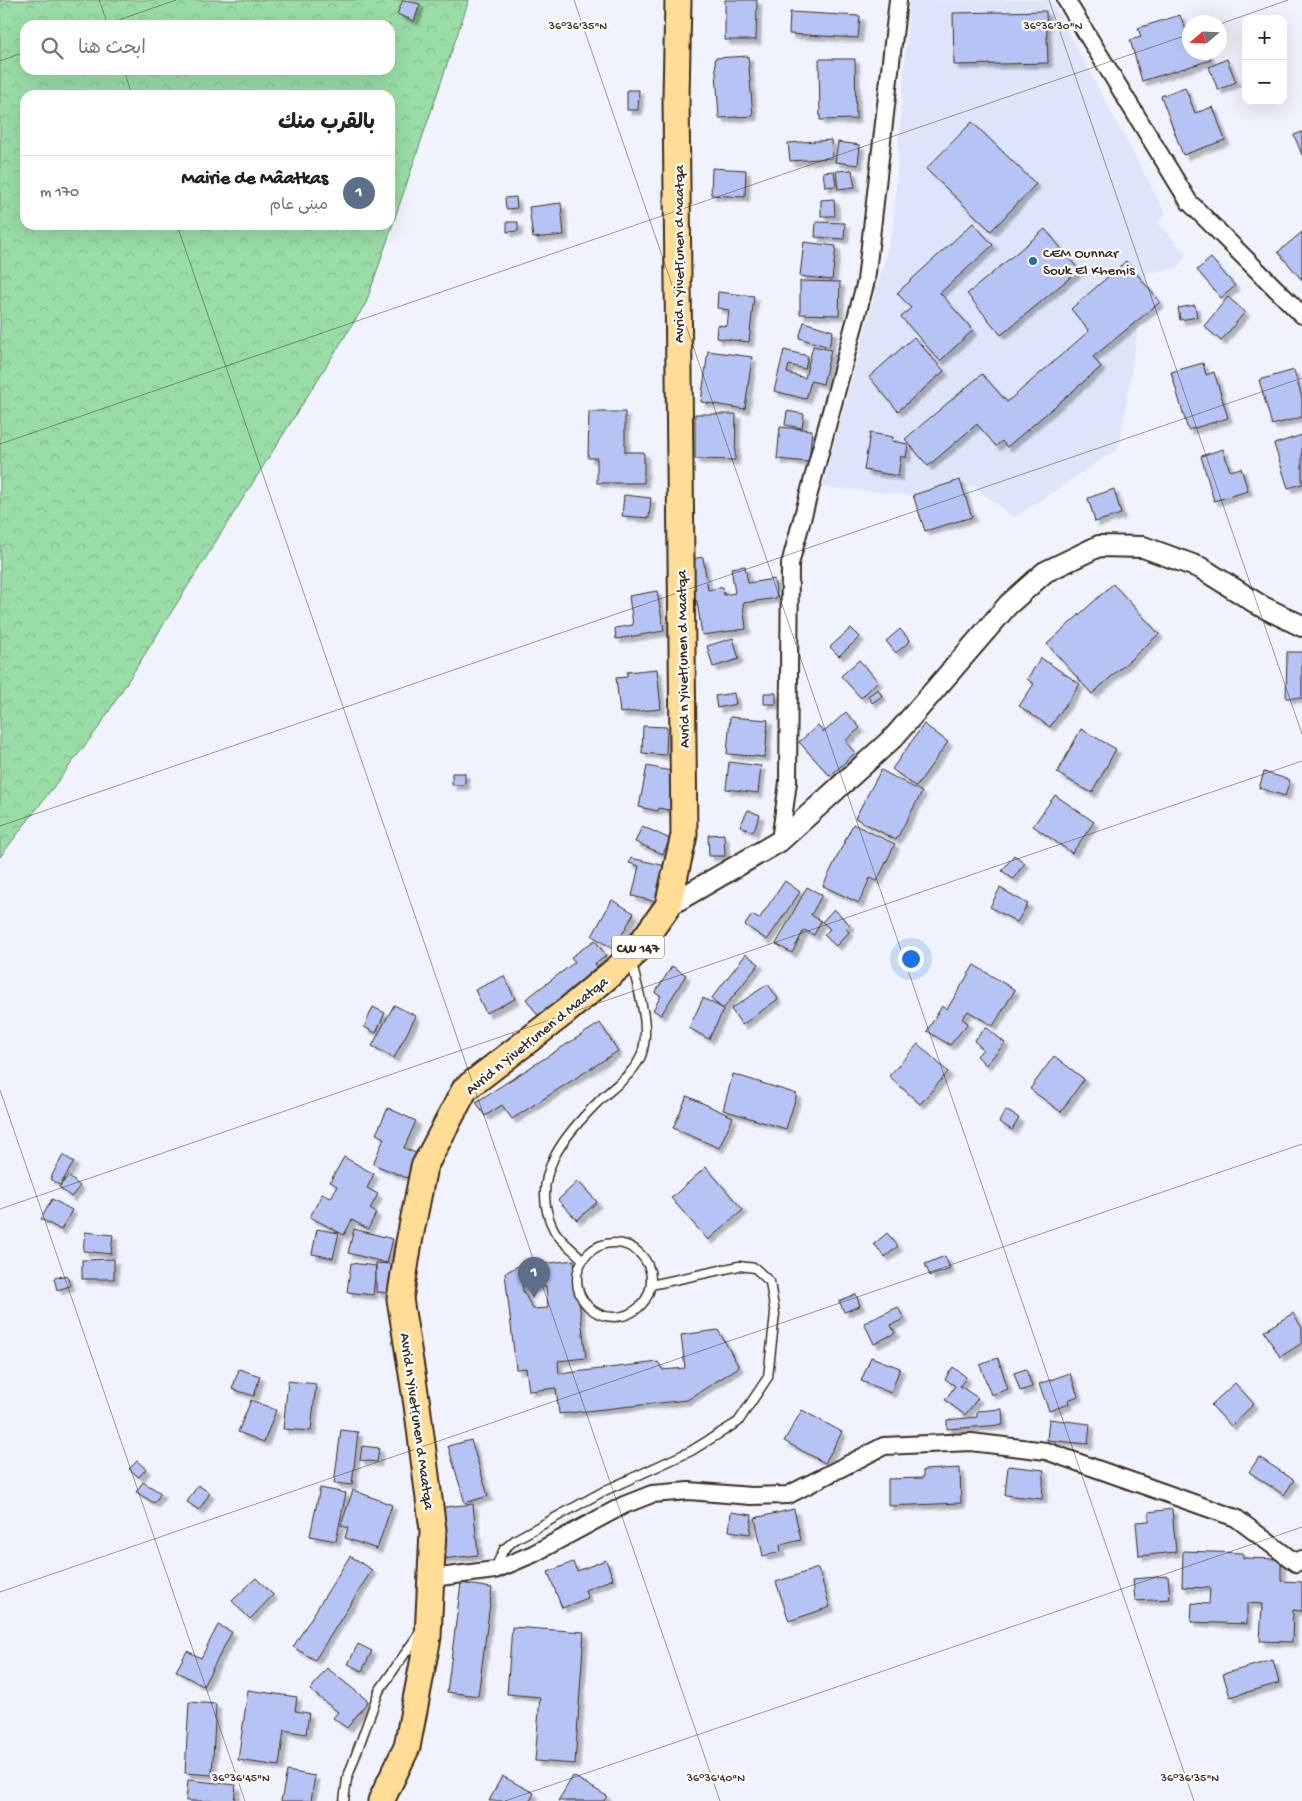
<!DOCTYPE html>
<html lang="ar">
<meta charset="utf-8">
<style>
:root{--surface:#fff;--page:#f6f6f6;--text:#202124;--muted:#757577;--line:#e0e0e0;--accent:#ea580c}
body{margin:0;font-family:"Gochi Hand","Playpen Sans Arabic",sans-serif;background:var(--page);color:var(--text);direction:rtl}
.controls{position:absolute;right:15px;top:15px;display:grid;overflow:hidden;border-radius:10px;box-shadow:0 5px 20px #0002}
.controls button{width:45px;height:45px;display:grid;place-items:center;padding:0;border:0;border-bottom:1px solid var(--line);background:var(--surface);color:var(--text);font:25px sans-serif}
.compass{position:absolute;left:1182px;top:15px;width:45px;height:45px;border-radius:50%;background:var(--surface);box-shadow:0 5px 20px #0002;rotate:251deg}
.you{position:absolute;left:910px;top:958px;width:18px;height:18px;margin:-12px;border:4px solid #fff;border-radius:50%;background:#1a73e8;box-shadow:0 0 0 8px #1a73e833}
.badge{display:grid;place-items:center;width:32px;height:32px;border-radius:50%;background:var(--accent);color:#fff;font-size:16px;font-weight:700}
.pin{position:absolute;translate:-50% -41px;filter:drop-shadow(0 1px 2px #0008)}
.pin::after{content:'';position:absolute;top:26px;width:18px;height:15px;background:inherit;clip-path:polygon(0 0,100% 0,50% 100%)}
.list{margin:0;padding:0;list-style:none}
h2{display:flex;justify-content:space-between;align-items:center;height:65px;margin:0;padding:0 20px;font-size:21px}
h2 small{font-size:16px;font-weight:400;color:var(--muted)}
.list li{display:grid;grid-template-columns:32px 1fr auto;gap:15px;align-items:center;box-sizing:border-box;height:75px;padding:0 20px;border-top:1px solid var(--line)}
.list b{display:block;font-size:19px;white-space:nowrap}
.list p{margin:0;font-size:16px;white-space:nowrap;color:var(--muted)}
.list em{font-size:16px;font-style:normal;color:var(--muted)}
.icon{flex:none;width:28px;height:28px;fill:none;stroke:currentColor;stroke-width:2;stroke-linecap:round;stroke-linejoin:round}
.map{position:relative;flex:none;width:1302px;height:1801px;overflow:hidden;direction:ltr}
.search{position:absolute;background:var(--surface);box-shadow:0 5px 20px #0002;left:20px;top:20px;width:375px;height:55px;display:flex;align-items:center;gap:12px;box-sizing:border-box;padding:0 18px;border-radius:15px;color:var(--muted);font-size:19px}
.panel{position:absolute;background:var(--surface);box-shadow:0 5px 20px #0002;left:20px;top:90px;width:375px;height:140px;border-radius:15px;direction:rtl}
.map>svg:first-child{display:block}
.built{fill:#dee5fa}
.forest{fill:url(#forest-crowns);stroke:#6a8362;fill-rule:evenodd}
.building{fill:#b5c4f4;stroke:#3b2a1e;filter:url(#shadow)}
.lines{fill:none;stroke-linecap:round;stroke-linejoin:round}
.service-casing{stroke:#3b2a1e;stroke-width:11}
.minor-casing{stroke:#3b2a1e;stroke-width:20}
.tertiary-casing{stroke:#3b2a1e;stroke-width:24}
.primary-casing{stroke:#3b2a1e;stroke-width:29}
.service{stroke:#fff;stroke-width:8}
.minor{stroke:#fff;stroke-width:16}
.tertiary{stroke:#fff;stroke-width:20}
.primary{stroke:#ffdd96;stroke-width:25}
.ticks{fill:none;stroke:#3b2a1e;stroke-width:1;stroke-opacity:0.45}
.poi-dot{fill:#1f6fb2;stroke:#fff;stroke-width:2}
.labels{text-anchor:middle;stroke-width:4.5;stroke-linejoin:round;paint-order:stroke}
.shield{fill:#fff;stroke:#766a62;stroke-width:1}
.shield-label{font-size:14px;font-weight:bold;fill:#3b2a1e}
.poi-label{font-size:15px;fill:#3b2a1e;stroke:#fff;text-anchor:start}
.street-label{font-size:15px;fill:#3b2a1e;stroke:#fff}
.ticks-label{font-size:12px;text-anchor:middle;fill:#3b2a1e;stroke:#fff;stroke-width:4.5;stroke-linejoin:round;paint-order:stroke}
</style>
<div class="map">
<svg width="1302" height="1801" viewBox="0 0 1302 1801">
<defs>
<pattern id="forest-crowns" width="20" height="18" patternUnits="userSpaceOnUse" patternTransform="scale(1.25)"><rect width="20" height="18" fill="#99dca7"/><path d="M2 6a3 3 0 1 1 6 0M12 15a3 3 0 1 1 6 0" fill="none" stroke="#85bd8f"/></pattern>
<filter id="shadow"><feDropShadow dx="4.5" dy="4.5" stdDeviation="1" flood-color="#0004"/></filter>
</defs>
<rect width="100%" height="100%" fill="#f0f3fd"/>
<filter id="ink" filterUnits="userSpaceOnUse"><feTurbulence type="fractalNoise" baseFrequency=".02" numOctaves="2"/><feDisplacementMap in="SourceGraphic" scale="10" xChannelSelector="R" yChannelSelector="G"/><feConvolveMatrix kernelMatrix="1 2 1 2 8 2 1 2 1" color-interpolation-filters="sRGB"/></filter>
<g filter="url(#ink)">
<!-- built -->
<path class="built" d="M 909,0 L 1051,0 L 1166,214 L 1158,222 L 1186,255 L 1178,268 L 1147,273 L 1119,448 L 1014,518 L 974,486 L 908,495 L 822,487 L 893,229 Z"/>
<!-- forest -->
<path class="forest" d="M 0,0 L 469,0 L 366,303 L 99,727 L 0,857 ZM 25,25 L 390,25 L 390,70 L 25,70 ZM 25,95 L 390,95 L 390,225 L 25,225 Z"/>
<!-- building -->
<path class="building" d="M 403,0 L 420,4 L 414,21 L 397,14 Z
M 725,0 L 757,0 L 756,40 L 725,40 Z
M 1046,11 L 1048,63 L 954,65 L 953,13 Z
M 790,12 L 860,16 L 858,38 L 789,34 Z
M 1180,15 L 1190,40 L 1190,52 L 1208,52 L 1211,60 L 1142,81 L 1130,40 L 1141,37 L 1138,28 Z
M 748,56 L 753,116 L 719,118 L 715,58 Z
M 819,59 L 855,59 L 856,119 L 820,120 Z
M 1227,59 L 1236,82 L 1218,90 L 1209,67 Z
M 1185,87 L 1195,113 L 1213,107 L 1225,140 L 1183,155 L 1161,96 Z
M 627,90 L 639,90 L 638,110 L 627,110 Z
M 972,122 L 1036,184 L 991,231 L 926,169 Z
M 1302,132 L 1302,155 L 1294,135 Z
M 831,140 L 832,158 L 790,161 L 788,143 Z
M 838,142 L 860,145 L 858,165 L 835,162 Z
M 712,168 L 746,170 L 745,197 L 711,195 Z
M 852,170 L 855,187 L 838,189 L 836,171 Z
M 834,171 L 836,186 L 825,187 L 823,172 Z
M 516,197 L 517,208 L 506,209 L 505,198 Z
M 834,199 L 835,216 L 821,216 L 821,200 Z
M 561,203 L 564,235 L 533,238 L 529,207 Z
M 507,222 L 518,222 L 518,231 L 507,232 Z
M 816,222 L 845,223 L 844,239 L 815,237 Z
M 973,223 L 993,245 L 940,293 L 973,330 L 940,361 L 901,317 L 911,308 L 897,293 Z
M 1045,229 L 1079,270 L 1001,335 L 967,294 Z
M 1302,232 L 1302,280 L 1278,252 Z
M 804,242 L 836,246 L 832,280 L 800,276 Z
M 1211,258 L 1235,286 L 1221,298 L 1197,270 Z
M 1126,261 L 1160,302 L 1093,357 L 1101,367 L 1007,447 L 1002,441 L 996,446 L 977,424 L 928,466 L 905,439 L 982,374 L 1007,402 L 1089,331 L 1071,309 Z
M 800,281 L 840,282 L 839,315 L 800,314 Z
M 718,292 L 754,296 L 749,342 L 716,338 L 717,325 L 727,326 L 729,310 L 717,308 Z
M 1228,297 L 1245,312 L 1221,341 L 1204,326 Z
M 1195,305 L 1197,317 L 1180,320 L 1178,308 Z
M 804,322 L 833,331 L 829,347 L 799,338 Z
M 914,337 L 944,371 L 898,411 L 869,377 Z
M 813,346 L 831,350 L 823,384 L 811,381 L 806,399 L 774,391 L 784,350 L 808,356 L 805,369 L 789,365 L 787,373 L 805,378 Z
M 708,351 L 752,357 L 745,409 L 701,402 Z
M 1203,363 L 1206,375 L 1214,372 L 1228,418 L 1188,430 L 1171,372 Z
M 1294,370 L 1302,398 L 1302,417 L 1272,425 L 1259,380 Z
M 787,411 L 804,414 L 802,428 L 785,425 Z
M 589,412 L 625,412 L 625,452 L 644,452 L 644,483 L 597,483 L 597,458 L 588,458 Z
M 695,414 L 736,414 L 735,460 L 695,459 Z
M 780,427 L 812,430 L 809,462 L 777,459 Z
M 870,433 L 893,437 L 892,441 L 908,444 L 906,458 L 901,456 L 898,476 L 864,470 Z
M 1302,435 L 1302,484 L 1288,488 L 1274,444 Z
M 1223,449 L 1230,471 L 1241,468 L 1248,491 L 1214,501 L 1201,456 Z
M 960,480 L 972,517 L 925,531 L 913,495 Z
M 1114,489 L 1121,514 L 1095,522 L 1088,498 Z
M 624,495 L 651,498 L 649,518 L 622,516 Z
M 703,557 L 708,590 L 723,587 L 724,595 L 735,593 L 731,568 L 745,566 L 748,583 L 774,579 L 777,598 L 743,603 L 746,629 L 702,635 L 697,601 L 692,601 L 686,560 Z
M 1113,584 L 1159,634 L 1092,694 L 1047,644 Z
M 657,591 L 664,631 L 616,639 L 615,628 L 633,625 L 629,596 Z
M 851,628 L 860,637 L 839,656 L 830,647 Z
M 900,629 L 910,641 L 896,653 L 886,641 Z
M 733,638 L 739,659 L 713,667 L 707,646 Z
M 1287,652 L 1302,652 L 1302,698 L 1286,698 Z
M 1041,658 L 1080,684 L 1050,727 L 1019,706 L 1034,684 L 1027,679 Z
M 859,660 L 878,681 L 861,698 L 841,676 Z
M 657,669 L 661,709 L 620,713 L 616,678 L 627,677 L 627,672 Z
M 878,689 L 882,696 L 872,703 L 868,696 Z
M 734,693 L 736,704 L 717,708 L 715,696 Z
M 764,693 L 776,693 L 776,704 L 764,704 Z
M 846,712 L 860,728 L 845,741 L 855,753 L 830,776 L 799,742 L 818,725 L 824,732 Z
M 730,717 L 768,720 L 765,757 L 727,754 Z
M 924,724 L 948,742 L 916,787 L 892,769 Z
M 643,726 L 667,727 L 666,755 L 642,753 Z
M 1081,729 L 1116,749 L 1092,793 L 1057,773 Z
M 729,762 L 761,766 L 758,793 L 726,789 Z
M 647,766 L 680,773 L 673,811 L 659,808 L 658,811 L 639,807 Z
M 881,770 L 922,792 L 896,840 L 855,818 Z
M 1264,772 L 1290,780 L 1285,796 L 1259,788 Z
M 452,773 L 465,773 L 465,785 L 452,785 Z
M 1055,795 L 1094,822 L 1072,853 L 1033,826 Z
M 748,810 L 760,815 L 753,832 L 740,826 Z
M 853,824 L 895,844 L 877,881 L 870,878 L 859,903 L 823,886 Z
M 642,826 L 670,839 L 663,854 L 635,842 Z
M 724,834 L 725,856 L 709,856 L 708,835 Z
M 1014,855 L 1025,863 L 1013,879 L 1002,871 Z
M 631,858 L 666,866 L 657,902 L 632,896 L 639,866 L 629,863 Z
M 785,881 L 800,892 L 767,940 L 745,925 L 752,915 L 759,919 Z
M 807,887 L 822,895 L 811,915 L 821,921 L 814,935 L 804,930 L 792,953 L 776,944 Z
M 1000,888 L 1028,904 L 1017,922 L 990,907 Z
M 612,900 L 634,913 L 614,949 L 592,936 Z
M 834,909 L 850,925 L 846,929 L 849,932 L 836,946 L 824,935 L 830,929 L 822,922 Z
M 595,940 L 606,956 L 595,964 L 601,972 L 540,1018 L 526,999 L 575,962 L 571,957 Z
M 746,954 L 759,964 L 723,1009 L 711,999 Z
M 974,965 L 1015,990 L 993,1026 L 968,1011 L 962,1019 L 968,1023 L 950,1045 L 927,1031 L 942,1006 L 947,1009 Z
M 672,966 L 686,975 L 661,1015 L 653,1010 L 661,996 L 655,993 Z
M 504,976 L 515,999 L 486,1013 L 475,990 Z
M 768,984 L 778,999 L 742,1025 L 731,1009 Z
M 703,998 L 724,1009 L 709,1039 L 689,1028 Z
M 394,1005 L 416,1016 L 394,1058 L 372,1046 Z
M 373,1007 L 385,1013 L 376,1033 L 364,1027 Z
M 600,1023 L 618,1051 L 512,1119 L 502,1105 L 485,1116 L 476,1102 Z
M 986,1027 L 1005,1043 L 986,1065 L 977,1056 L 983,1049 L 974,1041 Z
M 918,1044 L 948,1072 L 920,1104 L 889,1076 Z
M 1054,1056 L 1084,1079 L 1061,1112 L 1030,1089 Z
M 733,1074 L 797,1094 L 786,1129 L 723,1110 Z
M 687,1096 L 733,1117 L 719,1148 L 673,1128 Z
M 388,1108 L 416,1121 L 404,1148 L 418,1154 L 407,1178 L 373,1164 L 384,1138 L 376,1134 Z
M 1006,1110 L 1019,1118 L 1012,1130 L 999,1122 Z
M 63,1155 L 74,1162 L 60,1185 L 50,1179 Z
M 344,1157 L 374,1174 L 367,1188 L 378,1194 L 370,1209 L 376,1213 L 368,1229 L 352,1220 L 344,1235 L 310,1217 L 322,1194 L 331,1198 L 337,1186 L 330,1182 Z
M 706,1167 L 743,1210 L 708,1240 L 671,1198 Z
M 68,1176 L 80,1186 L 71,1197 L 59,1187 Z
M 578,1181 L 597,1202 L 577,1220 L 558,1200 Z
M 52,1199 L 72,1210 L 61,1230 L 41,1219 Z
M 317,1229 L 339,1233 L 333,1258 L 312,1254 Z
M 354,1229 L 393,1239 L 387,1263 L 348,1253 Z
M 85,1232 L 113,1235 L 111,1254 L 83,1251 Z
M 887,1233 L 898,1246 L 885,1257 L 874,1244 Z
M 945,1256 L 950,1269 L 930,1276 L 925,1264 Z
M 114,1259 L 114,1279 L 82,1279 L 82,1260 Z
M 574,1260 L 586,1358 L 558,1361 L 559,1374 L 658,1362 L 663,1370 L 685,1368 L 681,1335 L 718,1330 L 739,1367 L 687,1400 L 559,1414 L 556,1388 L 529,1391 L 526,1368 L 516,1369 L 505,1273 L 520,1265 L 523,1291 L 533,1309 L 548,1308 L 546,1286 L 528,1288 L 526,1266 Z
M 351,1263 L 376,1266 L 373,1295 L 347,1292 Z
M 376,1263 L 392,1264 L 392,1293 L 376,1292 Z
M 67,1275 L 70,1286 L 57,1290 L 54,1278 Z
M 856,1294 L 860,1306 L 844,1312 L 839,1301 Z
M 898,1307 L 904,1319 L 891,1325 L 895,1333 L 874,1344 L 864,1323 Z
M 1293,1313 L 1302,1328 L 1302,1343 L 1280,1357 L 1264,1331 Z
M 871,1357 L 900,1368 L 891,1393 L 861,1381 Z
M 998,1358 L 1008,1389 L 991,1395 L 980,1365 Z
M 953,1367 L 966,1377 L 960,1386 L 978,1398 L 965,1415 L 945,1400 L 955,1386 L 945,1379 Z
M 239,1369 L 260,1376 L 254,1396 L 232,1389 Z
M 1026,1369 L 1032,1387 L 1020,1391 L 1014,1373 Z
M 1070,1373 L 1078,1396 L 1068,1400 L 1069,1404 L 1049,1411 L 1039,1384 Z
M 288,1381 L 316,1384 L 311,1431 L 283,1429 Z
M 1235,1383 L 1254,1404 L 1231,1426 L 1211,1405 Z
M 251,1400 L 276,1410 L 264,1442 L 238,1432 Z
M 1002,1409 L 1003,1425 L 947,1429 L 947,1420 L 977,1417 L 977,1411 Z
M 802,1410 L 842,1432 L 825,1463 L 784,1441 Z
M 1049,1419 L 1090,1424 L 1088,1444 L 1047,1440 Z
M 341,1430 L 358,1432 L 352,1485 L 334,1483 Z
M 471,1440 L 488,1496 L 465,1503 L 448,1446 Z
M 362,1446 L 379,1448 L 377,1462 L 360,1460 Z
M 1259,1457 L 1294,1480 L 1284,1495 L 1249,1472 Z
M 137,1461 L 146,1469 L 139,1477 L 129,1469 Z
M 1008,1466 L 1044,1470 L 1042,1499 L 1005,1495 Z
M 960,1468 L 961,1503 L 888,1506 L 888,1479 L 923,1478 L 923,1470 Z
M 143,1482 L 161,1493 L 154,1503 L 136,1492 Z
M 198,1485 L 210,1493 L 199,1510 L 187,1502 Z
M 320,1488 L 346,1493 L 336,1541 L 310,1536 Z
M 353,1490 L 392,1505 L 377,1549 L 345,1538 L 348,1528 L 341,1525 Z
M 473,1504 L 478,1555 L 441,1559 L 436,1508 Z
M 794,1509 L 801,1540 L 780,1545 L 781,1552 L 763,1556 L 755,1518 Z
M 1172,1509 L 1176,1552 L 1139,1556 L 1136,1522 L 1149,1521 L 1149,1512 Z
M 731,1512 L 752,1515 L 750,1534 L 729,1531 Z
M 1183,1551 L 1243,1553 L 1243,1558 L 1281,1559 L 1281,1581 L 1302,1582 L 1302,1611 L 1293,1610 L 1292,1642 L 1260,1641 L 1262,1604 L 1247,1603 L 1247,1624 L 1191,1622 L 1192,1603 L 1209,1604 L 1210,1588 L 1182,1587 Z
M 350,1556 L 372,1570 L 315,1660 L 293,1647 Z
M 606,1560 L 613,1579 L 585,1590 L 588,1598 L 562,1608 L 548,1572 L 573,1562 L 577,1571 Z
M 818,1568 L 830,1607 L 789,1621 L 776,1582 Z
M 1168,1576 L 1170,1599 L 1135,1601 L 1133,1579 Z
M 256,1578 L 273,1595 L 250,1619 L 232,1601 Z
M 461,1583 L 492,1588 L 478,1696 L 447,1692 Z
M 218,1625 L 232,1632 L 203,1686 L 176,1671 L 187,1651 L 201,1658 Z
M 512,1627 L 584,1632 L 575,1764 L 535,1761 L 540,1697 L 507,1694 Z
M 358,1644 L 372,1651 L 362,1671 L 348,1664 Z
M 1273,1660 L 1279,1683 L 1230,1697 L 1223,1674 Z
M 327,1668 L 368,1701 L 347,1728 L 333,1718 L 338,1712 L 310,1690 Z
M 248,1690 L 297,1697 L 295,1711 L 309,1713 L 306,1734 L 284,1730 L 279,1766 L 238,1760 Z
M 189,1702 L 216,1704 L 212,1775 L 185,1773 Z
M 287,1771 L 315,1776 L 311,1801 L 281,1801 Z
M 502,1776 L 534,1793 L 530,1801 L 489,1801 Z
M 573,1776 L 607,1796 L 604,1801 L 558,1801 Z
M 188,1780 L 236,1785 L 234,1801 L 186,1801 Z"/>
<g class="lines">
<defs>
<path id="service" d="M577 1280a37 37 0 1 1 74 0a37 37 0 1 1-74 0Z
M 583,1260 C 575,1251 560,1241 554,1230 C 527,1177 565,1134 602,1098 C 615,1086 634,1073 641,1056 C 652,1027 638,992 632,963
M 495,1568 L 504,1549 L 516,1539 L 604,1491 L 691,1451 L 738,1422 L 768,1377 L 775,1314 L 770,1282 L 755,1268 L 739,1266 L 651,1285
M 344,1801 L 347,1779 L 379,1691 L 420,1632"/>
<path id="minor" d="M 1066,0 L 1189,202 L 1302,315
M 780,841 L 788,782 L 790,564 L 866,281 L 898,0
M 432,1578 L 495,1570 L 533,1554 L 624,1505 L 652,1494 L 689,1491 L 751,1496 L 788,1495 L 884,1446 L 971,1442 L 1046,1451 L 1236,1518 L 1296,1563 L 1302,1559"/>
<path id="tertiary" d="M 668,906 L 780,841 L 894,737 L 1008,605 L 1045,572 L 1099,546 L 1143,547 L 1201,568 L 1261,606 L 1302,626"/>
<path id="primary" d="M 381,1801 L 407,1747 L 428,1637 L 433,1530 L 417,1405 L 400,1299 L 409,1242 L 424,1167 L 465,1089 L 565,1012 L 631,957 L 668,906 L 684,835 L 676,97 L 678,0"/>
</defs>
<!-- service casing -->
<use href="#service" class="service-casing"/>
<!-- minor casing -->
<use href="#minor" class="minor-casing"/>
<!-- tertiary casing -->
<use href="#tertiary" class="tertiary-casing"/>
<!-- primary casing -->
<use href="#primary" class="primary-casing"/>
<!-- service -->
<use href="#service" class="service"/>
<!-- minor -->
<use href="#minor" class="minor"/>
<!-- tertiary -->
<use href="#tertiary" class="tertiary"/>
<!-- primary -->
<use href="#primary" class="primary"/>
</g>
</g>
<!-- ticks -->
<path class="ticks" d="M 99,0 L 108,25M 574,0 L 1194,1801M 1049,0 L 1302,734M 1220,24 L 1288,0M 104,25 L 176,0M 0,61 L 25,52M 124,70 L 132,95M 177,225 L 720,1801M 0,444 L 1190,34M 0,826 L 1302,378M 0,1090 L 245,1801M 0,1209 L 1302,761M 0,1592 L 1302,1144M 505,1801 L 1302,1527"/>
<!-- markers -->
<circle class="poi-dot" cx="1033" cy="261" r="5"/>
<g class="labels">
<!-- shield labels -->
<rect class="shield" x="612" y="935.5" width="52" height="23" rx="4"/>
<g class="shield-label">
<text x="638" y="952">CW 147</text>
</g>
<!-- poi labels -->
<g class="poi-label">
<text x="1043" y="257">CEM Ounnar<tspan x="1043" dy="17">Souk El Khemis</tspan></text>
</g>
<!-- street labels -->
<g class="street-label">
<text transform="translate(678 254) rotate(-90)" y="5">Avrid n Yivetṛunen d Maatqa</text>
<text transform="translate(682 659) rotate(-91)" y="5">Avrid n Yivetṛunen d Maatqa</text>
<text transform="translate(536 1035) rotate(-39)" y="5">Avrid n Yivetṛunen d Maatqa</text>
<text transform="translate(418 1421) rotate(82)" y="5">Avrid n Yivetṛunen d Maatqa</text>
</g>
</g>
<g class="ticks-label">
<text x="1053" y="29">36°36'30"N</text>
<text x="578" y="29">36°36'35"N</text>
<text x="241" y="1781">36°36'45"N</text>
<text x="716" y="1781">36°36'40"N</text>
<text x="1190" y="1781">36°36'35"N</text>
</g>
</svg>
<div class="controls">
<button>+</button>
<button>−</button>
</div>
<svg class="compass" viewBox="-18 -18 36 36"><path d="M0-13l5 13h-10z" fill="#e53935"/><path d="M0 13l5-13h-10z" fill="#757577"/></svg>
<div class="you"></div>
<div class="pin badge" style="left:534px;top:1298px;background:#5c6f8a">1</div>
<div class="search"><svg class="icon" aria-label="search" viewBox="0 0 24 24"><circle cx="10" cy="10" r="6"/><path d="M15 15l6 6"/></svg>ابحث هنا</div>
<section class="panel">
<h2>بالقرب منك<small></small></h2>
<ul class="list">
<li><span class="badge" style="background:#5c6f8a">1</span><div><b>Mairie de Mâatkas</b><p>مبنى عام</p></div><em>170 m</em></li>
</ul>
</section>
</div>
